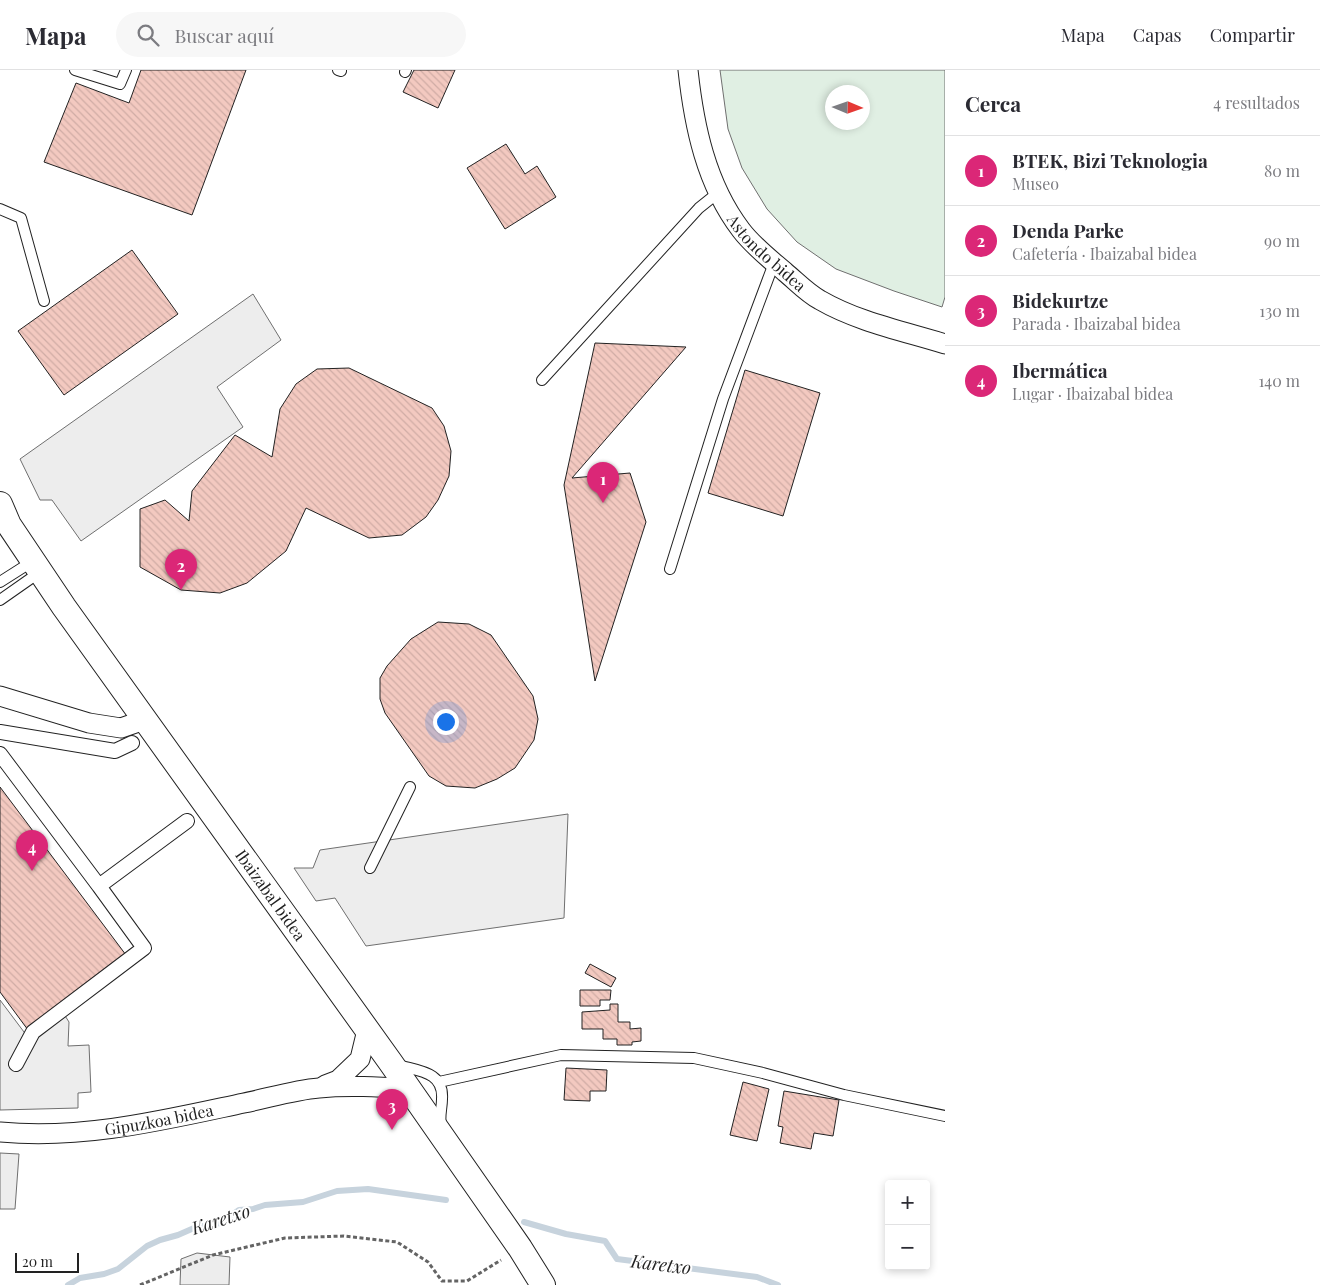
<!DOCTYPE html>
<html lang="es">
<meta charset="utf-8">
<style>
:root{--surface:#fff;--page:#f7f7f7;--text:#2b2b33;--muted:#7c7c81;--line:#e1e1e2;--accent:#db2777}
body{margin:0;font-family:"Playfair Display",serif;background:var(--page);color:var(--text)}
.controls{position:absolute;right:15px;bottom:15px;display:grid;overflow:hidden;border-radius:5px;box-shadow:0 2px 8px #0003}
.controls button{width:45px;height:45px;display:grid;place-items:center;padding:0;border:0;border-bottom:1px solid var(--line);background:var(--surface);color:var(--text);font:25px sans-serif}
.compass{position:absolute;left:825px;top:15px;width:45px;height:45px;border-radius:50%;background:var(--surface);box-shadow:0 2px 8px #0003;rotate:92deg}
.scale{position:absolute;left:15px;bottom:12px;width:64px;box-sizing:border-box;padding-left:5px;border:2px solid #222;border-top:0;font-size:14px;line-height:18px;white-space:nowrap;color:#222;-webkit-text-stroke:4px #fff;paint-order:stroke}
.you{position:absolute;left:445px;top:651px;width:18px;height:18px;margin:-12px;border:4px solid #fff;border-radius:50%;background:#1a73e8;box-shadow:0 0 0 8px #1a73e833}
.badge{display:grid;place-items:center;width:32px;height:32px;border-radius:50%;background:var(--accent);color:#fff;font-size:16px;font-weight:700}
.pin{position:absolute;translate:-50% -41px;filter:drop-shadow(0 1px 2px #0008)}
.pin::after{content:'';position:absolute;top:26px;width:18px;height:15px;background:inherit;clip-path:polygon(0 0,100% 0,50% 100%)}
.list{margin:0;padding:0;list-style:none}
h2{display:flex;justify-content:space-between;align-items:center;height:65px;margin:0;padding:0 20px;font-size:21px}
h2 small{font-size:16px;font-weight:400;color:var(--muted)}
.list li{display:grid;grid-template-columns:32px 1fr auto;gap:15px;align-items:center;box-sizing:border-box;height:70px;padding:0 20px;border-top:1px solid var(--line)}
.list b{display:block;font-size:19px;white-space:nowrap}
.list p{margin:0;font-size:16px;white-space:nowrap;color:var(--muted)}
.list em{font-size:16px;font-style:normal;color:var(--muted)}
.icon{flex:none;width:28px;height:28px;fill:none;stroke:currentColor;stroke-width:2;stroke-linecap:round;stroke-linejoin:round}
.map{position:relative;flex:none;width:945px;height:1215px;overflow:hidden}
header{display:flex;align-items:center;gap:30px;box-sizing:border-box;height:70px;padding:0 25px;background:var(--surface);border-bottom:1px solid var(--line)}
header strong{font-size:24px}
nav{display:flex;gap:28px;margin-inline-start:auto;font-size:18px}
.search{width:350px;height:45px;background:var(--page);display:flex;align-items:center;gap:12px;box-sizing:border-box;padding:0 18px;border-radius:28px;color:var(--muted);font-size:19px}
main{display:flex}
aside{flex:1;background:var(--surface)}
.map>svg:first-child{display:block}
.grass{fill:#e0efe3;stroke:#6f6f6f;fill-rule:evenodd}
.parking{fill:#ededed;stroke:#6f6f6f}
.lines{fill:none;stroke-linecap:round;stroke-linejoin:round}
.stream{stroke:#c7d3dd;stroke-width:6}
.building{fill:url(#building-back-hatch);stroke:#222}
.service-casing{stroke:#222;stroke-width:12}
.pedestrian-casing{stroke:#222;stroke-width:16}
.minor-casing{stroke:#222;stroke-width:21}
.tertiary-casing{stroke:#222;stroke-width:26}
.path{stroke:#646464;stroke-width:3;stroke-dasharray:4 2.5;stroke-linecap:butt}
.service{stroke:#fff;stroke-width:10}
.pedestrian{stroke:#fff;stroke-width:14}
.minor{stroke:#fff;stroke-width:19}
.tertiary{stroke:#fff;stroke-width:24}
.labels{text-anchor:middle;stroke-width:4;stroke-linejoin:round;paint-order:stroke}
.street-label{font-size:16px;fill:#222;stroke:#fff}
.water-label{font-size:18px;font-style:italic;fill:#222;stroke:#fff}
</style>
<header>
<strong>Mapa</strong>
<div class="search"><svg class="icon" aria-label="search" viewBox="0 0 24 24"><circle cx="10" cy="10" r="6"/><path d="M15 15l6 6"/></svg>Buscar aquí</div>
<nav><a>Mapa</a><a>Capas</a><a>Compartir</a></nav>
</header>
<main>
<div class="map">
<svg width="945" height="1215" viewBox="0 0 945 1215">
<defs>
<pattern id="building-back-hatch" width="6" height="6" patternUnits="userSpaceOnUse" patternTransform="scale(1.25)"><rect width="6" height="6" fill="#f3c9c0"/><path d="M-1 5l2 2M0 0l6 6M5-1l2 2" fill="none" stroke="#d0aca5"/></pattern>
</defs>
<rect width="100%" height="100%" fill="#fff"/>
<!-- grass -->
<path class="grass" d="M 720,0 L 945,0 L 945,227 L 942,237 L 894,221 L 836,199 L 797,172 L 767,139 L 742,98 L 728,59 ZM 832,22 L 862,22 L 862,52 L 832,52 Z"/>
<!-- parking -->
<path class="parking" d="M 253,224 L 281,270 L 217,317 L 243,357 L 81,471 L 52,430 L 40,430 L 20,389 Z
M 568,744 L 564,848 L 366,876 L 335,828 L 316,831 L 294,798 L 313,798 L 320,780 Z
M 0,930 L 27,966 L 62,941 L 69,952 L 68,976 L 89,975 L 91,1022 L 78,1023 L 78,1038 L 0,1040 Z
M 0,1083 L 19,1084 L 15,1139 L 0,1139 Z
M 197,1183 L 230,1187 L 229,1215 L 180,1215 L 181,1189 Z"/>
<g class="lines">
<!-- stream -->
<path class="stream" d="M 524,1152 L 566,1164 L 605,1171 L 617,1189 L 757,1207 L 778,1215
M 68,1215 L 80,1208 L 104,1204 L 118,1199 L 147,1176 L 160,1170 L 178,1165 L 194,1158 L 220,1153 L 239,1140 L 253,1139 L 265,1135 L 303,1132 L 337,1121 L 368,1119 L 446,1130"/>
</g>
<!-- building -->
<path class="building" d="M 141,0 L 246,0 L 192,145 L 44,92 L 76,13 L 129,33 Z
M 414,0 L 455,0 L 438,38 L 403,22 Z
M 506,74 L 525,104 L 537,96 L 556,127 L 505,159 L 467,98 Z
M 132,180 L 178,244 L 64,325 L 18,261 Z
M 595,273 L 686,277 L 572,408 L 630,403 L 646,452 L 595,611 L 564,415 Z
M 349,298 L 432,338 L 444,356 L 451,381 L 449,406 L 438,430 L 426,447 L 402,465 L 369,468 L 306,438 L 286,481 L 247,513 L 220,523 L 181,520 L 140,497 L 140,439 L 165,430 L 189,451 L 192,421 L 235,365 L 272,387 L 280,339 L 296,314 L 317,299 Z
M 745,300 L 820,323 L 783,446 L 708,423 Z
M 438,552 L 469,554 L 491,565 L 533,626 L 538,649 L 534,670 L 515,698 L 497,709 L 475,718 L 446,716 L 429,706 L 385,643 L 380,629 L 380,608 L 387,596 L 411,569 Z
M 0,717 L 126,885 L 28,960 L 0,922 Z
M 590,894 L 616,908 L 611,917 L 585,903 Z
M 580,920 L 611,920 L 610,930 L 600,930 L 600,936 L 580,936 Z
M 610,934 L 618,934 L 618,952 L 630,952 L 630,959 L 641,958 L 641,971 L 632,972 L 632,975 L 617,975 L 617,969 L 603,969 L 603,959 L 582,959 L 582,942 L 610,940 Z
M 566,998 L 607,1000 L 606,1021 L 590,1021 L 590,1031 L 564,1030 Z
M 743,1012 L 769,1019 L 757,1071 L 730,1065 Z
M 784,1021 L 839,1030 L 833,1066 L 814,1063 L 811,1079 L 780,1073 L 783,1057 L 778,1056 Z"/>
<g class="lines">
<defs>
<path id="service" d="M 75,0 L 120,14 L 126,0
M 338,0 L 341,1
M 405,2 L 406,0
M 0,139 L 21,148 L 44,231
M 542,310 L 699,138 L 719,122
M 670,499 L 723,329 L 774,193
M 0,512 L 33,491
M 0,530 L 40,502
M 370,798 L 410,717
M 398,995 C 417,1001 444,1001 442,1029 C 442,1038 439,1046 441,1056
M 439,1012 L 561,985 L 694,988 L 763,1003 L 844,1025 L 945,1046"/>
<path id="pedestrian" d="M 0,662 L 115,681 L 132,673
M 0,684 L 99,816
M 16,994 L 33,962 L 144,878 L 99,816 L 187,751"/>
<g id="minor">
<path id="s1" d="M 688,0 C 694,56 706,114 741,160 C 753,176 770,189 785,202 C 796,211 807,223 820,230 C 858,252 903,261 945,274"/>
<path d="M 0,626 L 89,653 L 121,658 L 144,650"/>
<path d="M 325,1015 L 338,1010 L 360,989 L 367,960"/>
<path id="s2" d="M 0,1062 C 83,1070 164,1050 244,1033 C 269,1028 294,1020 319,1018 C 349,1015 379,1017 410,1019"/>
</g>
<g id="tertiary">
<path id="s3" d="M 0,434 L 9,455 L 64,537 L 391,993 L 520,1178 L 543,1215"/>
</g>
</defs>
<!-- service casing -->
<use href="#service" class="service-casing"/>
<!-- pedestrian casing -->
<use href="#pedestrian" class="pedestrian-casing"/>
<!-- minor casing -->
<use href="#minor" class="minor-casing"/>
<!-- tertiary casing -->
<use href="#tertiary" class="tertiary-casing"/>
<!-- path -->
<path class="path" d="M 140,1215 L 213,1185 L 285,1168 L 344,1166 L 397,1172 L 428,1192 L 442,1211 L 467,1211 L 501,1190"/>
<!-- service -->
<use href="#service" class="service"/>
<!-- pedestrian -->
<use href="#pedestrian" class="pedestrian"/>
<!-- minor -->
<use href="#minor" class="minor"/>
<!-- tertiary -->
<use href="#tertiary" class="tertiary"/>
</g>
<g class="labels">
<!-- street labels -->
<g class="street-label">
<text dy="6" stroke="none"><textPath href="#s1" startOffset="205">Astondo bidea</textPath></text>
<text dy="6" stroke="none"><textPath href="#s3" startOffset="476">Ibaizabal bidea</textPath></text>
<text dy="6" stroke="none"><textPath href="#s2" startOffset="160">Gipuzkoa bidea</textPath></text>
</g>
<!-- water labels -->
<g class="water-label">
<text transform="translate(221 1150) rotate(-18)" y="6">Karetxo</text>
<text transform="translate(661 1195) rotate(7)" y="6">Karetxo</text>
</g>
</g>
</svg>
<div class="controls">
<button>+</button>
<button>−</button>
</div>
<svg class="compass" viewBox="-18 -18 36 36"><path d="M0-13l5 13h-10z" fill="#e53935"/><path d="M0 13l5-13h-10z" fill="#7c7c81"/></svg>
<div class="scale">20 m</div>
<div class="you"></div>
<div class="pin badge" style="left:603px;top:433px">1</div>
<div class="pin badge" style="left:181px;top:520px">2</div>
<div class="pin badge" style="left:392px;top:1060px">3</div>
<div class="pin badge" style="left:32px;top:801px">4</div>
</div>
<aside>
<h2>Cerca<small>4 resultados</small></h2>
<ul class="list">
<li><span class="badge">1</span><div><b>BTEK, Bizi Teknologia</b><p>Museo</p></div><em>80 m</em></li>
<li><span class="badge">2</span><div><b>Denda Parke</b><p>Cafetería · Ibaizabal bidea</p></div><em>90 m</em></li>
<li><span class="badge">3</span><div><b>Bidekurtze</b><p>Parada · Ibaizabal bidea</p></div><em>130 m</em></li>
<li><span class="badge">4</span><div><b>Ibermática</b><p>Lugar · Ibaizabal bidea</p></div><em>140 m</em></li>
</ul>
</aside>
</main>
